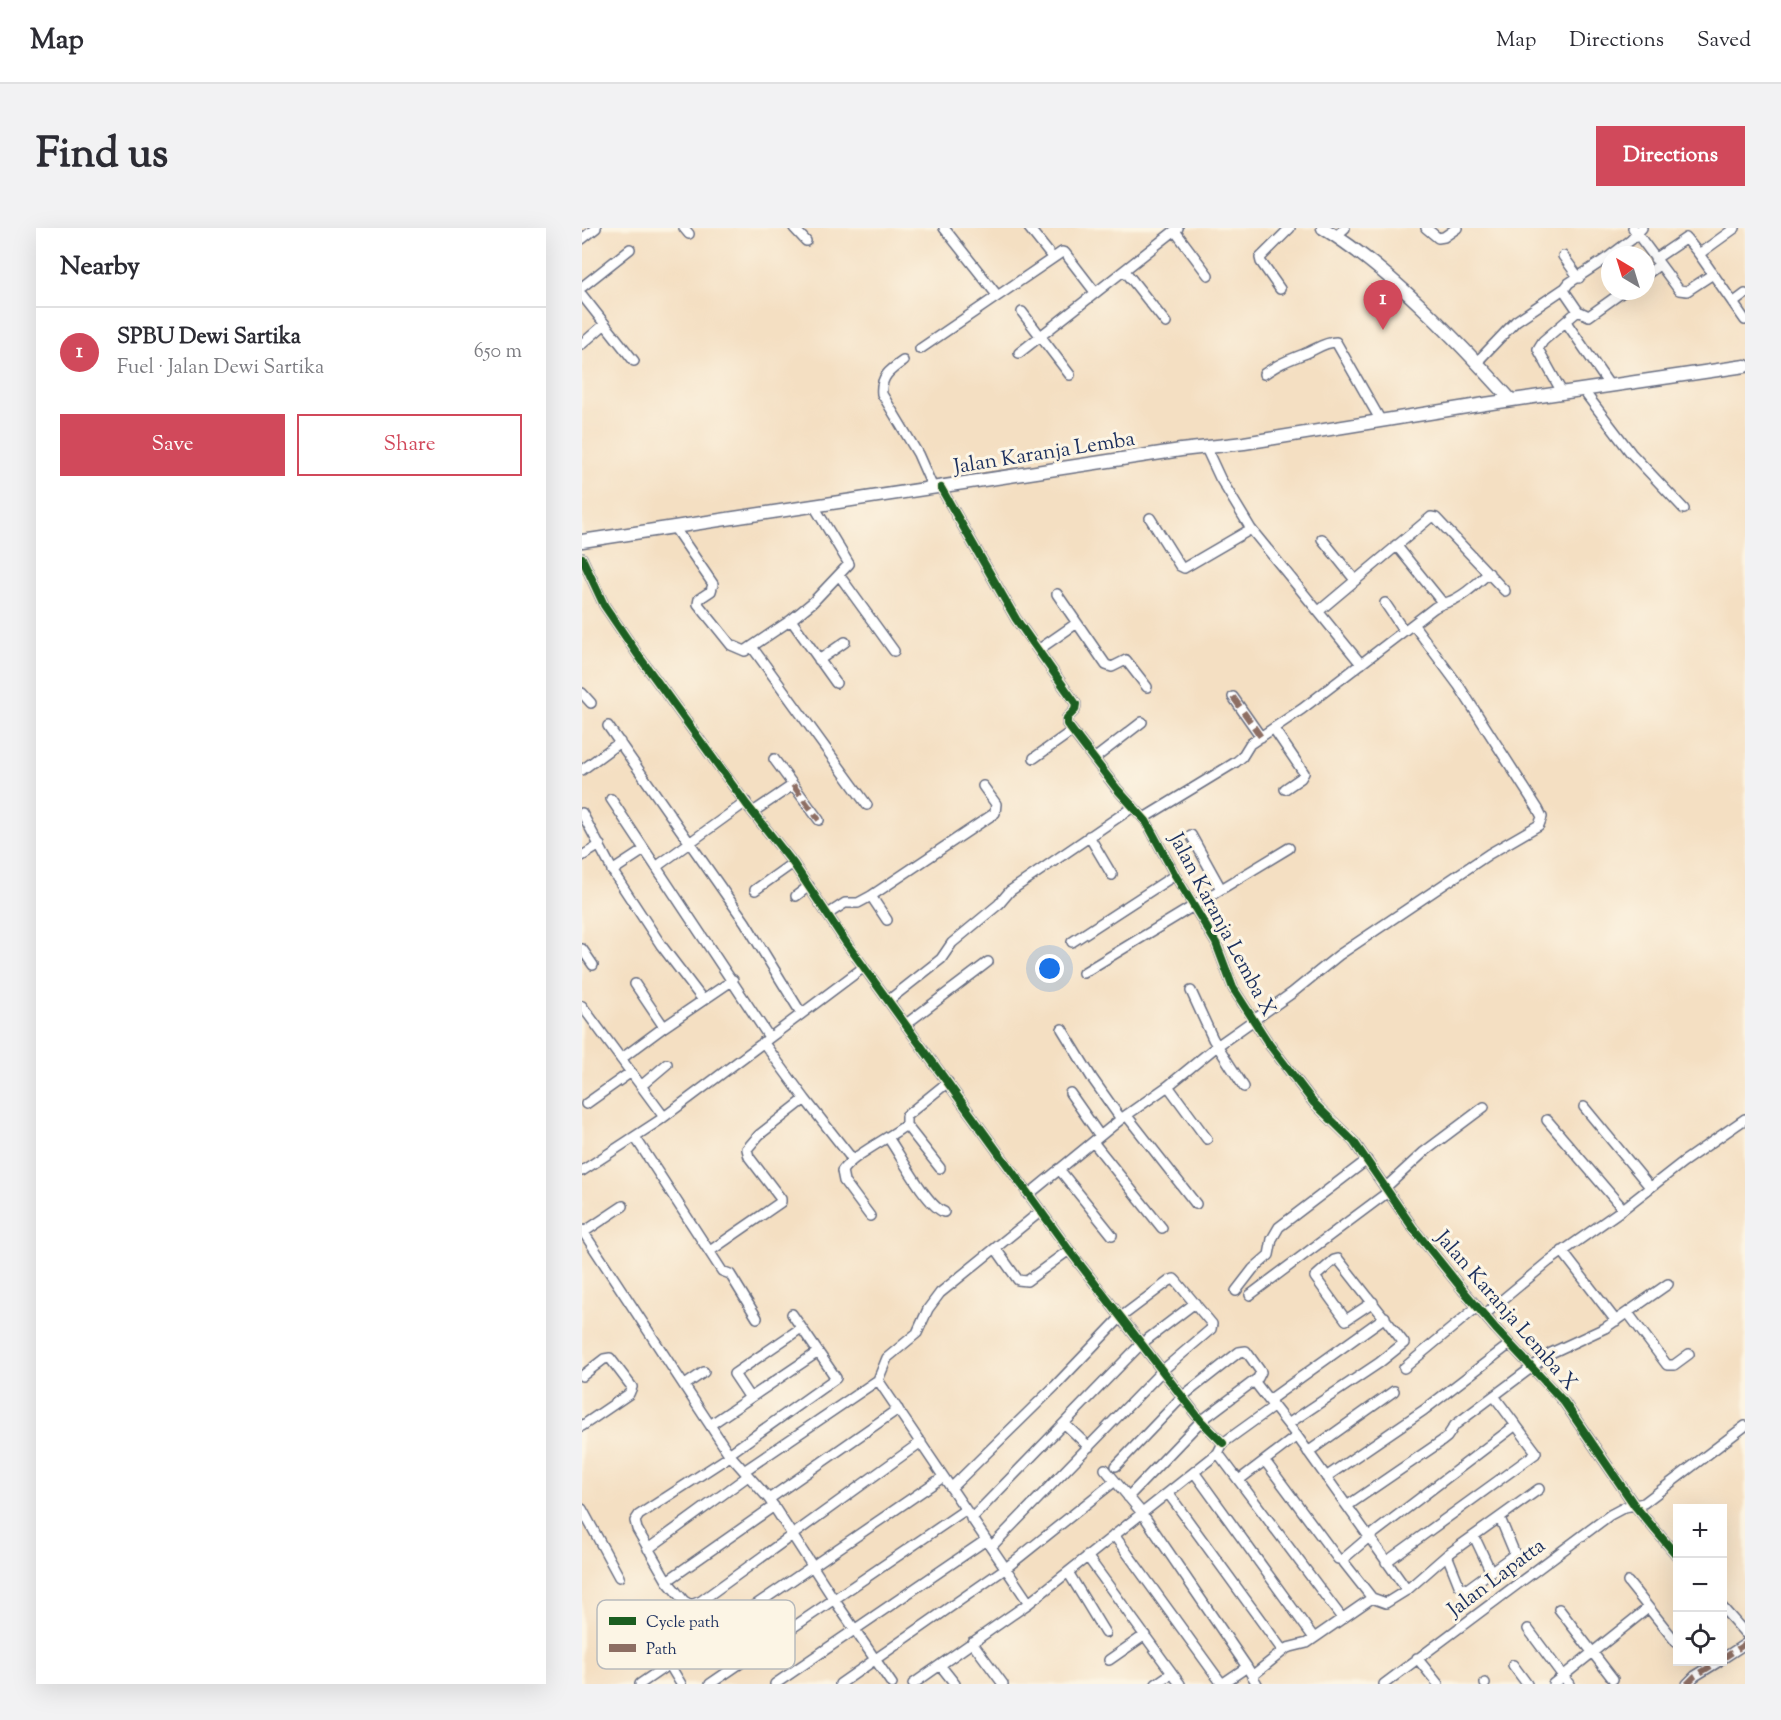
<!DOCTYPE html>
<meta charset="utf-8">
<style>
:root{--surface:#fff;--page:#f2f2f3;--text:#2b2b33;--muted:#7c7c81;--line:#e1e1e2;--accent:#d1495b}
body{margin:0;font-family:"Sorts Mill Goudy",serif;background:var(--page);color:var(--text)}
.controls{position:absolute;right:18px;bottom:18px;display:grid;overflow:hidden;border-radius:0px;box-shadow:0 6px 24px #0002}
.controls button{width:54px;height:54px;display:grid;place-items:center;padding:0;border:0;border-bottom:2px solid var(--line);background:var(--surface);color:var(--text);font:30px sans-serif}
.compass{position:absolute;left:1019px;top:18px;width:54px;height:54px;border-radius:50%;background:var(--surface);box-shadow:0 6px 24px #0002;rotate:322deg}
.you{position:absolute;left:468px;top:741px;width:21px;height:21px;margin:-15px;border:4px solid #fff;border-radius:50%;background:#1a73e8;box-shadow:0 0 0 9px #1a73e833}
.badge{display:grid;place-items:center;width:39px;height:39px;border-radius:50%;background:var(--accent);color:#fff;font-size:20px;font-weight:700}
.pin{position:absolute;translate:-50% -50px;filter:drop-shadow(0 2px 3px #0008)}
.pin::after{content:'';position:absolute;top:32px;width:21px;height:18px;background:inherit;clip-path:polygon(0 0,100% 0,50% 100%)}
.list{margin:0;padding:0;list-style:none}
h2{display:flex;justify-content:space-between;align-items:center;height:78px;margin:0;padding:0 24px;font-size:26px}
h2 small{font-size:20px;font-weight:400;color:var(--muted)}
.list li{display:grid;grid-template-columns:39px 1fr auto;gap:18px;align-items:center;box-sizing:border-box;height:90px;padding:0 24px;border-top:2px solid var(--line)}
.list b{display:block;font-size:22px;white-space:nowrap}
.list p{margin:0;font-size:20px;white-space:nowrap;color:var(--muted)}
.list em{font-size:20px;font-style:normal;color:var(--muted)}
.actions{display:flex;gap:12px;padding:18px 24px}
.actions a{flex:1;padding:14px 0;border:2px solid var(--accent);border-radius:0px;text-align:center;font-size:21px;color:var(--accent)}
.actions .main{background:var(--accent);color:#fff}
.icon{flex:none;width:33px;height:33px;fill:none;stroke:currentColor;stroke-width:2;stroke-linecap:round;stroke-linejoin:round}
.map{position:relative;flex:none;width:1163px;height:1456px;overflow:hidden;border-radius:0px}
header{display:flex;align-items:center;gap:36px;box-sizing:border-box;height:84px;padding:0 30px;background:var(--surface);border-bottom:2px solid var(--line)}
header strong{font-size:28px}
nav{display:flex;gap:33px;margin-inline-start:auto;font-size:21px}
.intro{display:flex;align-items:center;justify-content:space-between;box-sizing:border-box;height:144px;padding:0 36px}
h1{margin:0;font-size:42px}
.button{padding:15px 27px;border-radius:0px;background:var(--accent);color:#fff;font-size:21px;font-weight:700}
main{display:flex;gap:36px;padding:0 36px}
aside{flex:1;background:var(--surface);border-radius:0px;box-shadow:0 6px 24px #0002}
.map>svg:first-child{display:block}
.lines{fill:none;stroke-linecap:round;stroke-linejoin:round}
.minor-casing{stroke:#676d81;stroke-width:12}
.major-casing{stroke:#676d81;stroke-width:15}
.minor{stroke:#fff;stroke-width:9}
.major{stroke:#fff;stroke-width:12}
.quiet{stroke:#8d6e63;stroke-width:6;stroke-dasharray:12 6;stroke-linecap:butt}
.cycleway-casing{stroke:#fcf5e5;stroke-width:11}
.cycleway{stroke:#1b5e20;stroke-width:8}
.labels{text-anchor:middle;stroke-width:6;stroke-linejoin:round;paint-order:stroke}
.street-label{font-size:21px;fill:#1b2f5e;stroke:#fcf5e5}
.key{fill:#fcf5e5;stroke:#b8babc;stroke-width:1.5}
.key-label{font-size:16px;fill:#1b2f5e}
</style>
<header>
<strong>Map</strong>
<nav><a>Map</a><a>Directions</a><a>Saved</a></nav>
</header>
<div class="intro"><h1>Find us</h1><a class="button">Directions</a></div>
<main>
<aside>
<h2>Nearby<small></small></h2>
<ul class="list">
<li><span class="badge">1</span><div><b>SPBU Dewi Sartika</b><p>Fuel · Jalan Dewi Sartika</p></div><em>650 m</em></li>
</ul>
<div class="actions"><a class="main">Save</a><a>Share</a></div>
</aside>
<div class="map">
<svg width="1163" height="1456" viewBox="0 0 1163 1456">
<rect width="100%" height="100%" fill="#fcf5e5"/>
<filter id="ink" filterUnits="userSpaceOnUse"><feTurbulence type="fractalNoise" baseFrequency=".0167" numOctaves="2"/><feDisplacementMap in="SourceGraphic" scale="12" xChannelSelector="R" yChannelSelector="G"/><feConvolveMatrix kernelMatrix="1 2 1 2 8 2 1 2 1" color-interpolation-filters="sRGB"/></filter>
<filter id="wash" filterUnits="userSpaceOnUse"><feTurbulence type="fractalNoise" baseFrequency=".008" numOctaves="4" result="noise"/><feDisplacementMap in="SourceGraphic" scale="24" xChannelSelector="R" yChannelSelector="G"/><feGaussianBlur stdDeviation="1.35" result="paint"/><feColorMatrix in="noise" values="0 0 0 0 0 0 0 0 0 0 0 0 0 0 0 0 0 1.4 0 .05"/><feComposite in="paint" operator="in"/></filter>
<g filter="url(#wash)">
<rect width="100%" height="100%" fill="#f4dfc2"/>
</g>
<g filter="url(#ink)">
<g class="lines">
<defs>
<path id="minor" d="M 102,0 L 107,6
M 212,0 L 224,13
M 362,0 L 415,67
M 447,0 L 470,29
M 844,0 L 856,10 L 862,9 L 875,0
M 1051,0 L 1097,62 L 1105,63 L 1131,46 L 1163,92
M 593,3 L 626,47
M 754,8 L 763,0
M 0,11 L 14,0
M 1117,26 L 1131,46
M 1029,27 L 1049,12 L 1060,0
M 981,28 L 997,50
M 1028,28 L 987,55 L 983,60 L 983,64 L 996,83 L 1007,88 L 1042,63
M 1073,31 L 1104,10 L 1117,26 L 1153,0
M 543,43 L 584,95
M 1064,47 L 1077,37
M 0,59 L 48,21
M 698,61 L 679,34 L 678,30 L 708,0
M 0,67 L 52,133
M 1151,75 L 1163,66
M 440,84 L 488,147
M 984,94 L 1028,158
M 0,116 L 23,96
M 338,121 L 480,24 L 483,25 L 513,64
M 437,125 L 596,0
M 321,133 C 308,142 298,149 300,166 L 336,226 L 351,260
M 895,134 L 934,93 L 983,60
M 682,146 C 698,135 704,133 722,126 C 733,122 742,114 754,114 L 799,193
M 1001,162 L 1049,225 L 1102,281
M 981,166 L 956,121 L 961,113 L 996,83
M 624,220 L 638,250 L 669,301 L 779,436
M 359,260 L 434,391 L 494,476 L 493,482 L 485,490 L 485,496 L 535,561 L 564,593 L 593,647 L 634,715 L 651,760 L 687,816 L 732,875 L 772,914 L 831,1000 L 880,1061 L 914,1101 L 982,1174 L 1053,1278 L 1096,1329
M 568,290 L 598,338 L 602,340 L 669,301
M 92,299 L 131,356 L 129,363 L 117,371 L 116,376 L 149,417 L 163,423 L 209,392 L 231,374 L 267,336 L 232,278
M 740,311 L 773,352
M 814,317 L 860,374
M 0,330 L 22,377 L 56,427 L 165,577 L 211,635 L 265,716 L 487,1022 L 619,1193 L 641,1215
M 257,347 L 312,423
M 475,366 L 524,437 L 530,439 L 544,432 L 565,459
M 803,375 L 822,403
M 737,383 L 849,289 L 854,290 L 923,363
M 209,392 L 254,455
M 170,419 L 285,577
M 456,422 L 495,395
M 237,432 L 263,414
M 0,465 L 9,475
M 651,469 L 679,509
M 26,498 L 163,694 L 219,785
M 692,501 L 722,545 L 719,550 L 703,561
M 452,530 L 490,503
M 192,531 L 237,592
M 512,531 L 560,494
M 0,542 L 38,514
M 29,571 L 187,809
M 171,584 L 211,557
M 0,585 L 33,647 L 79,717 L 121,772
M 562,590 L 654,534 L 660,529 L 668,516 L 720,481 L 852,380 C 859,375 867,375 875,370 C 887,364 897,353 907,345
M 609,607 L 639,661
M 507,608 L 530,647
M 0,628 L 18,617
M 74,639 L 164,574
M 30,643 L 62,622
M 173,662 L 211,635
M 214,668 L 227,658
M 289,668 L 305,692
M 246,686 L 263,675 L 276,675 L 289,668 L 413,585 L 414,576 L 401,558
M 490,714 L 593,647
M 0,721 L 11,737
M 501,745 L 707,620
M 53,756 L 82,799
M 609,763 L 631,811 L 662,859
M 307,772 L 359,731 L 370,715 L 417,676 L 428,663 L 551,579
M 0,778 L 82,889
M 324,796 L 406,734
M 480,801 L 510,850 L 539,891
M 181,814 L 223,871
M 39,831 L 82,799 L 151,752
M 59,858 L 85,836
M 586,858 L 625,911
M 488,865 L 518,908
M 4,876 L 49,844
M 1002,879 L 1068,959
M 545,888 L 614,976
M 965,892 L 1041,981
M 324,897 L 358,940
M 53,909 L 140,1043 L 148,1046 L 175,1090
M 307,911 C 319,928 345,978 362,984
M 511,914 L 580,1000
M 477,941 L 530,1007
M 0,943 L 78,892 L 282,739
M 803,960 L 842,924 L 902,879
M 446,967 L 539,891 L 586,858 L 635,818 L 710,765 L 757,727 L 907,626 L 957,597 L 960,589 L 956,581 L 877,458 L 831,396
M 288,988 L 262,953 L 260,943 C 271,927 307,910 324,897 L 324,888 L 366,854
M 0,1002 L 147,1226 L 187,1271 L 251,1370 L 310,1456
M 2,1004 L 41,978
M 414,1021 L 436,1052 L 445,1053 L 487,1022
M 128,1023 L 199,974 L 199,971 L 167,929 L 165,921 L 177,907 L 223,871 L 267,927 L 272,930
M 980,1023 L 1034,1093
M 654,1063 L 671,1041 L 687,1027 L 690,1011 L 697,999 L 785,932
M 668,1067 L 806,964
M 1046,1085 L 1085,1137 L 1092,1137 L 1107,1126
M 902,1087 L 967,1033 L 1041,981 L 1101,934 L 1163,891
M 803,1089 L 690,1170 L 689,1175 L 715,1208 L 825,1362 L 865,1327 L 957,1261
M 822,1140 L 895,1079
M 0,1148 L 22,1131 L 28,1130 L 50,1159 L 47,1166 L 0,1198
M 296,1152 L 305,1130 L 335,1105 L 346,1081 L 358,1065 L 459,983
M 672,1153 L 689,1175
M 103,1157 L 122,1144
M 168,1170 L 152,1146 L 219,1100
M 483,1196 L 507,1219
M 706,1196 L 797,1135 L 822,1115 L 756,1031 L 752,1032 L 733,1049 L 764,1092 L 791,1074
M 128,1197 L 236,1124
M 726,1224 L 812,1163
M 636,1225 L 760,1390
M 147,1226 L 254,1150 L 210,1086
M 683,1233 L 756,1331 L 760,1332 L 787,1309 L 934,1197
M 534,1238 L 601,1168 L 657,1124 L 664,1123 L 679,1144 L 676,1150 L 619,1193 L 546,1269
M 523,1241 L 560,1285 L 665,1439 L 675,1456
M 162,1243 L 296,1152 L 447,1375
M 612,1244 L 732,1410
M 744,1249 L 842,1182 L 928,1116
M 657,1252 L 715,1208
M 369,1260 L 473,1158 L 539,1089 L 587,1053 L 592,1051 L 594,1053 L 630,1096 L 629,1101 L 581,1142 L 409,1319
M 586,1265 L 701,1423
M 187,1271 L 316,1181
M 192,1278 L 85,1353 L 102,1373 L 109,1377 L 119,1373 L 339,1214
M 765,1278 L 860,1213 L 865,1209 L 873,1197 L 969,1125 L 1023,1100 L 1086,1056
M 0,1281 L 37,1349
M 389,1291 L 559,1116 L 613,1075
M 532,1307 L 640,1456
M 892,1308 L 909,1344
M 66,1321 L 166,1248
M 865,1327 L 877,1357 L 881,1360 L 885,1361 L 933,1326 L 918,1290
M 505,1328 L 598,1456
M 760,1332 L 790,1370 L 804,1375 L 825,1362
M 804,1334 L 953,1226 L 954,1224 L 912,1168
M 486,1344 L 523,1405
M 85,1353 L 55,1301 L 53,1293 L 57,1287 L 148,1228
M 1046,1354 L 1094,1414
M 1140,1379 L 1163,1405
M 977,1381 L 1031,1451
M 946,1401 L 987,1456
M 390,1414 L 421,1456
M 835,1430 L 856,1456
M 1140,1431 L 1163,1416
M 527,1432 L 563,1407
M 87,1436 L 99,1456
M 358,1437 L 373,1456
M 931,1437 L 945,1456
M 670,1448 L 705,1420 L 725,1415 L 790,1370
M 903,1455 L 903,1456
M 58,1456 L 361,1249
M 128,1456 L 383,1282
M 193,1456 L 404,1312
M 258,1456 L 424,1340 L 533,1253
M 331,1456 L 447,1375 L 636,1225 L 641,1215 L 691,1179
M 574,1456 L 590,1445
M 640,1456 L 665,1439
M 802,1456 L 1028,1287 L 1043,1279 L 1062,1275 L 1163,1198
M 971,1456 L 1066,1380
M 1105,1456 L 1113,1448 L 1136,1434"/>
<path id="major" d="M 741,0 C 808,41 877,114 929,172
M 0,313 L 599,222 L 662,215 L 903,176 L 1163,138"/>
</defs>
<!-- minor casing -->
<use href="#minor" class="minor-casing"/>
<!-- major casing -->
<use href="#major" class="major-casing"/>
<!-- minor -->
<use href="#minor" class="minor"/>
<!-- major -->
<use href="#major" class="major"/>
<!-- quiet -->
<path class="quiet" d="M 651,469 L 679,509
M 211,557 L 237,592
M 1140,1431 L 1163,1416
M 1105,1456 L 1113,1448 L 1136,1434"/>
<defs>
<path id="cycleway" d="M 359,260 L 434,391 L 494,476 L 493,482 L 485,490 L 485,496 L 535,561 L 564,593 L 593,647 L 634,715 L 651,760 L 687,816 L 732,875 L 772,914 L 831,1000 L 880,1061 L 914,1101 L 982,1174 L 1053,1278 L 1096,1329
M 0,330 L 22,377 L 56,427 L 165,577 L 211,635 L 265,716 L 487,1022 L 619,1193 L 641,1215"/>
</defs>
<!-- cycleway casing -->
<use href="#cycleway" class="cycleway-casing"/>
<!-- cycleway -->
<use href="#cycleway" class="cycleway"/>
</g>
</g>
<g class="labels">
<!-- street labels -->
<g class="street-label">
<text transform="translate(462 224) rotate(-9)" y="7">Jalan Karanja Lemba</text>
<text transform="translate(641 696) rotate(62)" y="7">Jalan Karanja Lemba X</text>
<text transform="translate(925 1082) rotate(49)" y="7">Jalan Karanja Lemba X</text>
<text transform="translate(914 1349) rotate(-37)" y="7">Jalan Lapatta</text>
</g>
</g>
<!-- legend -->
<rect x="15" y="1372" width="198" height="69" rx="9" class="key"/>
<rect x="27" y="1389" width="27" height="8" fill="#1b5e20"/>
<rect x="27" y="1416" width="27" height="8" fill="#8d6e63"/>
<g class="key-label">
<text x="64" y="1399">Cycle path</text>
<text x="64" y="1426">Path</text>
</g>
</svg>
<div class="controls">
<button>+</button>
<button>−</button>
<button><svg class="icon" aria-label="locate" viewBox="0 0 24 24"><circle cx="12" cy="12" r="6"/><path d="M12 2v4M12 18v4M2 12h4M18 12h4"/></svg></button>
</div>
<svg class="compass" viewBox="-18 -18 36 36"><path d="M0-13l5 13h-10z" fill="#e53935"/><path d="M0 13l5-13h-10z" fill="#7c7c81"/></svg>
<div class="you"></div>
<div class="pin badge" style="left:801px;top:102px">1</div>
</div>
</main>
